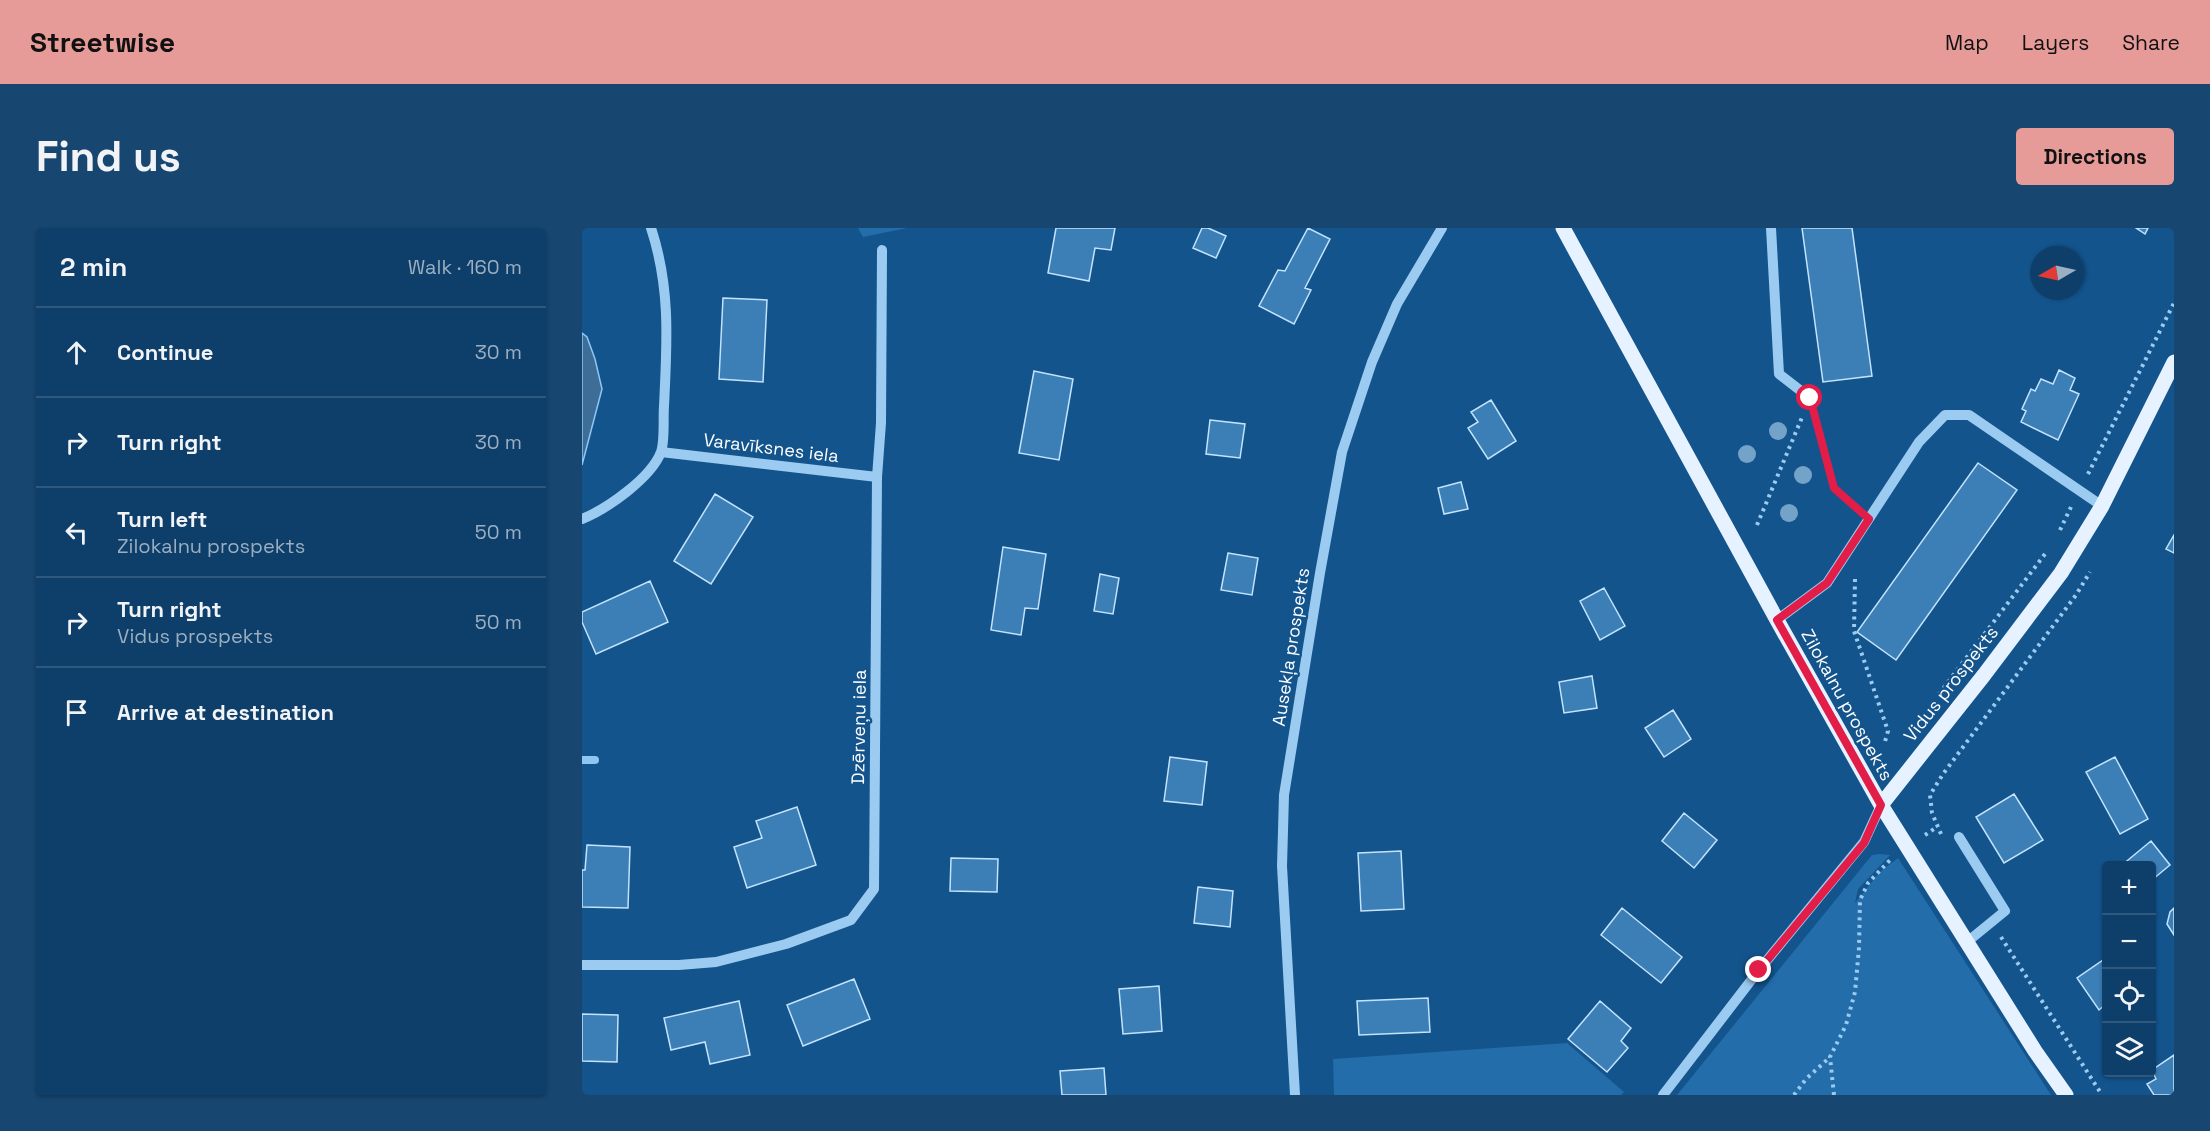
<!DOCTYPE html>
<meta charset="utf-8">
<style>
:root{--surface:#0e3f6a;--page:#174670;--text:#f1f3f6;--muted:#9bafc1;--line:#2e587e;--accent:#e69b98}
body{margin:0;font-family:"Space Grotesk",sans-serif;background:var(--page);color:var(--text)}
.controls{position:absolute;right:18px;bottom:18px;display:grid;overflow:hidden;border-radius:6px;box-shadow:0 2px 4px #0004}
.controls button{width:54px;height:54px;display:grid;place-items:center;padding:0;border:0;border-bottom:2px solid var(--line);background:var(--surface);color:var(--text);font:30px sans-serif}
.compass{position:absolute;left:1448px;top:18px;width:54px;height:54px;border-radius:50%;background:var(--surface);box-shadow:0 2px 4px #0004;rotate:261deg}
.stop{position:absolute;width:18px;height:18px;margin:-14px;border:4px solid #e11d48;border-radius:50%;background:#fff}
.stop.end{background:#e11d48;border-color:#fff;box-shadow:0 2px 6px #0008}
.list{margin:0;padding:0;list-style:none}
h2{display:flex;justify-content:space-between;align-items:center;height:78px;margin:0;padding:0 24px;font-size:26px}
h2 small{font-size:20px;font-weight:400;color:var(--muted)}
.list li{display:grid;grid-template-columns:39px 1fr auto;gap:18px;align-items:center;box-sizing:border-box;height:90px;padding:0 24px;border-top:2px solid var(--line)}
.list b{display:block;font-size:22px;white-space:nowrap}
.list p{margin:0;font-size:20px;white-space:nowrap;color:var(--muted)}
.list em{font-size:20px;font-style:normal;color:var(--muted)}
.icon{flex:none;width:33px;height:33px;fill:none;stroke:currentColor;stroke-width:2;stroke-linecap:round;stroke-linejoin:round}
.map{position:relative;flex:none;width:1592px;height:867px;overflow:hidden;border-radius:6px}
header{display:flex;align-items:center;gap:36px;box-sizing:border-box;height:84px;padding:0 30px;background:var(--accent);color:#111}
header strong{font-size:28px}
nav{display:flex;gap:33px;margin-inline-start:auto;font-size:21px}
.intro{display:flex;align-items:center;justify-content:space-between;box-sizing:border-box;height:144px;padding:0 36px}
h1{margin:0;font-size:42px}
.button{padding:15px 27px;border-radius:6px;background:var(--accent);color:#111;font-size:21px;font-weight:700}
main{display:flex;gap:36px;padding:0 36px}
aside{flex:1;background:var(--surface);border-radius:6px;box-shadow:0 2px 4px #0004}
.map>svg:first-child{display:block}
.green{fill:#226daa}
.water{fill:#3e6d97;stroke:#8ec7f4;stroke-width:1.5}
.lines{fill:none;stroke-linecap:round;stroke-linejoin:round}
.stream{stroke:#8ec7f4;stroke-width:8}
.building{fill:#3c7fb6;stroke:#c3e3fc;stroke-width:1.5}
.path{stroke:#9ccbf1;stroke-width:4;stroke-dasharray:3 4.5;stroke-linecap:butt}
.minor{stroke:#9ccbf1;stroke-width:10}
.major{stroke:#e6f2ff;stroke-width:15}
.tree{fill:#74a3ca}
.route{stroke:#e11d48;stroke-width:8}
.labels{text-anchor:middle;stroke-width:5;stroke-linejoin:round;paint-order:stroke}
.street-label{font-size:18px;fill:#fff;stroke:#13548d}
</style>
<header>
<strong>Streetwise</strong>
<nav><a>Map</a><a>Layers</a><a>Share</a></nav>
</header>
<div class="intro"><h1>Find us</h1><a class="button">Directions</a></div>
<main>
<aside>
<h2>2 min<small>Walk · 160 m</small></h2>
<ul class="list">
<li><svg class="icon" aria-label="ahead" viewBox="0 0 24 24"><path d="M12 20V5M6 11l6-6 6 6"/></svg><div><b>Continue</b></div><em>30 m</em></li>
<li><svg class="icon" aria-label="right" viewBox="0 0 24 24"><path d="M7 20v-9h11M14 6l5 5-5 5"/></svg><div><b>Turn right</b></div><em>30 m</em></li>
<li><svg class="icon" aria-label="left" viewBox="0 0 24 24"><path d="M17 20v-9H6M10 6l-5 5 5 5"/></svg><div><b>Turn left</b><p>Zilokalnu prospekts</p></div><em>50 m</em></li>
<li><svg class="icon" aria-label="right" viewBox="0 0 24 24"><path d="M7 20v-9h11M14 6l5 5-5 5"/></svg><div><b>Turn right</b><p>Vidus prospekts</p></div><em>50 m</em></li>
<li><svg class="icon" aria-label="arrive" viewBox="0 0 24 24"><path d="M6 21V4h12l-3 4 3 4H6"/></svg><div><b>Arrive at destination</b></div></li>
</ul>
</aside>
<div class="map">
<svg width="1592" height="867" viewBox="0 0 1592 867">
<rect width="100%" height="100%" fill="#13548d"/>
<!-- green -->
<path class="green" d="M 276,0 L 325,0 L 281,9 Z
M 1298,626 L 1308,627 L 1276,661 L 1273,675 L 1298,644 L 1316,630 L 1469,867 L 1095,867 L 1290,627 Z
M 985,815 L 1042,864 L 1039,867 L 752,867 L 751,831 Z"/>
<!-- water -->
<path class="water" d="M 0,105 L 5,109 L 13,131 L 20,161 L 0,237 Z"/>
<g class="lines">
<!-- stream -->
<path class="stream" d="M 0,532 L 13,532"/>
</g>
<!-- building -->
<path class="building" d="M 474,0 L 533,0 L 529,22 L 513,20 L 507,53 L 466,45 Z
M 620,0 L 626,0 L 644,8 L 634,30 L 611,20 Z
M 726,0 L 748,11 L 723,60 L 729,62 L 712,96 L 677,78 L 696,42 L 703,43 Z
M 1220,0 L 1270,0 L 1290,148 L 1241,154 Z
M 1554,0 L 1566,0 L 1563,6 Z
M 141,70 L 185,72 L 181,154 L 137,151 Z
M 1477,142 L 1493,150 L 1488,162 L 1497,166 L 1476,212 L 1439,194 L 1444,183 L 1440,181 L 1449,161 L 1453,163 L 1459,151 L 1471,156 Z
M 452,143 L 491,151 L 477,232 L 437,225 Z
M 909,172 L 934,213 L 906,231 L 886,200 L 896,194 L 889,184 Z
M 628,192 L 663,196 L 658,230 L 624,226 Z
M 1396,235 L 1435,262 L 1314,432 L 1275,404 Z
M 879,254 L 886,281 L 862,286 L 856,260 Z
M 133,266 L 171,289 L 129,356 L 92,333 Z
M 1592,307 L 1592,325 L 1584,321 Z
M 421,319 L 464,326 L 456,381 L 443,380 L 439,407 L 409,402 Z
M 646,325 L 676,330 L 670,367 L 639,362 Z
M 518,346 L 537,350 L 531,386 L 512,383 Z
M 68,353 L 86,394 L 14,426 L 0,394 L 0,384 Z
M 1022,360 L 1043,398 L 1018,412 L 998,373 Z
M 1010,448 L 1015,480 L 982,485 L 977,454 Z
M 1091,482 L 1109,511 L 1082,529 L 1063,500 Z
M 588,529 L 625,534 L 620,577 L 582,573 Z
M 1533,529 L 1566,591 L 1538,606 L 1504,544 Z
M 1432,566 L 1461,612 L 1422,635 L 1394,589 Z
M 215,579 L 234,637 L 165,660 L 152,619 L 180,610 L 174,593 Z
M 1102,585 L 1135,612 L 1112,640 L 1080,613 Z
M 1569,613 L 1588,637 L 1570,652 L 1570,638 L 1540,637 Z
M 5,617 L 48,619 L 46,680 L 0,679 L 0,642 L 3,642 Z
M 819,623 L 822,681 L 779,683 L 776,625 Z
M 369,630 L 416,631 L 415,664 L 368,663 Z
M 616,659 L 651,663 L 648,699 L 612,695 Z
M 1040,680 L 1100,729 L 1079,755 L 1019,707 Z
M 1592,680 L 1592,707 L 1585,696 L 1588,684 Z
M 1524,730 L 1524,776 L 1517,782 L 1495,750 Z
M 272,751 L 288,791 L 221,818 L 205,777 Z
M 577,758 L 580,803 L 541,806 L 537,761 Z
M 846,770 L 848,804 L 777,807 L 775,773 Z
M 157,773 L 168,827 L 128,836 L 123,814 L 89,822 L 82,790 Z
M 1018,773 L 1049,800 L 1039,813 L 1046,820 L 1025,844 L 986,811 Z
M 0,786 L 36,787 L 35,834 L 0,833 Z
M 1592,827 L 1592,867 L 1572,867 L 1565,856 L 1574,851 L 1570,842 Z
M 522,840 L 524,867 L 480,867 L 478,843 Z"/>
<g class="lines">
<!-- path -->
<path class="path" d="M 1233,188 L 1252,260 L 1274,279
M 1506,246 L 1592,75
M 1175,297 L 1221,187
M 1478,302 L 1489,279
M 1273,351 L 1272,403 L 1306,503 L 1302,517
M 1357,466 L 1463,326
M 1359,606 L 1350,585 L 1348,567 L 1361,546 L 1494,367 L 1508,344
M 1343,607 L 1355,599
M 1419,709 L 1520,867
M 1212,867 L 1224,851 L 1247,830
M 1252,867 L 1248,829 L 1264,797 L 1273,764 L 1277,720 L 1278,672 L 1286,655 L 1310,630"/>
<!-- minor -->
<path class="minor" d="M 1189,0 L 1197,146 L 1228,170
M 79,224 L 295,249
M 0,291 C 25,281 69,250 79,224 C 83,213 81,190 82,178 C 85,115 89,61 69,0
M 1195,392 L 1245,355 L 1337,214 L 1363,187 L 1387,187 L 1520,278
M 1377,609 L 1423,683 L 1385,714
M 0,737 L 97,737 L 134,734 L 204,716 L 269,692 L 292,661 L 295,249 L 299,195 L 300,22
M 713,867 L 700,638 L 702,567 L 738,345 L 760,224 L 790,134 L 815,76 L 860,0
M 1081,867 L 1177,742 L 1282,614 L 1299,577"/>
<!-- major -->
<path class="major" d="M 981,0 L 1195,392 L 1299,577 L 1453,823 L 1484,867
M 1299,577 L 1402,447 L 1479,345 L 1520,278 L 1592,134"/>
</g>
<!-- trees -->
<g class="tree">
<circle cx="1196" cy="203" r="9"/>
<circle cx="1165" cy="226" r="9"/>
<circle cx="1221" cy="247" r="9"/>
<circle cx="1207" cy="285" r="9"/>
</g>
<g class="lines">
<!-- route -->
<path class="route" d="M 1177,742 L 1282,615 L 1299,577 L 1195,392 L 1245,355 L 1287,291 L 1252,260 L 1228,170"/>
</g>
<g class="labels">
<!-- street labels -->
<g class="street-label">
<text transform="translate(189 220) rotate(7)" y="6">Varavīksnes iela</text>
<text transform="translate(709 419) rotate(-81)" y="6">Ausekļa prospekts</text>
<text transform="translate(1369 456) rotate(-52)" y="6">Vidus prospekts</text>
<text transform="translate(1265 477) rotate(61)" y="6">Zilokalnu prospekts</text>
<text transform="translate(277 499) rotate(-89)" y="6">Dzērveņu iela</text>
</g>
</g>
</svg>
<div class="controls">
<button>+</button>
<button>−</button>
<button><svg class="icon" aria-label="locate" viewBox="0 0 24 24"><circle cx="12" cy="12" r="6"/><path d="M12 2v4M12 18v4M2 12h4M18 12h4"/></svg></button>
<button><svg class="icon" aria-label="layers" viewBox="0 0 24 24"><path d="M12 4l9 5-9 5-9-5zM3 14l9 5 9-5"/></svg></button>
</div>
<svg class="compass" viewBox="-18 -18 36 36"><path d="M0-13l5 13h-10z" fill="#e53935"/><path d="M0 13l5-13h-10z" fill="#9bafc1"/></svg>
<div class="stop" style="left:1228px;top:170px"></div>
<div class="stop end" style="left:1177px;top:742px"></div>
</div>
</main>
